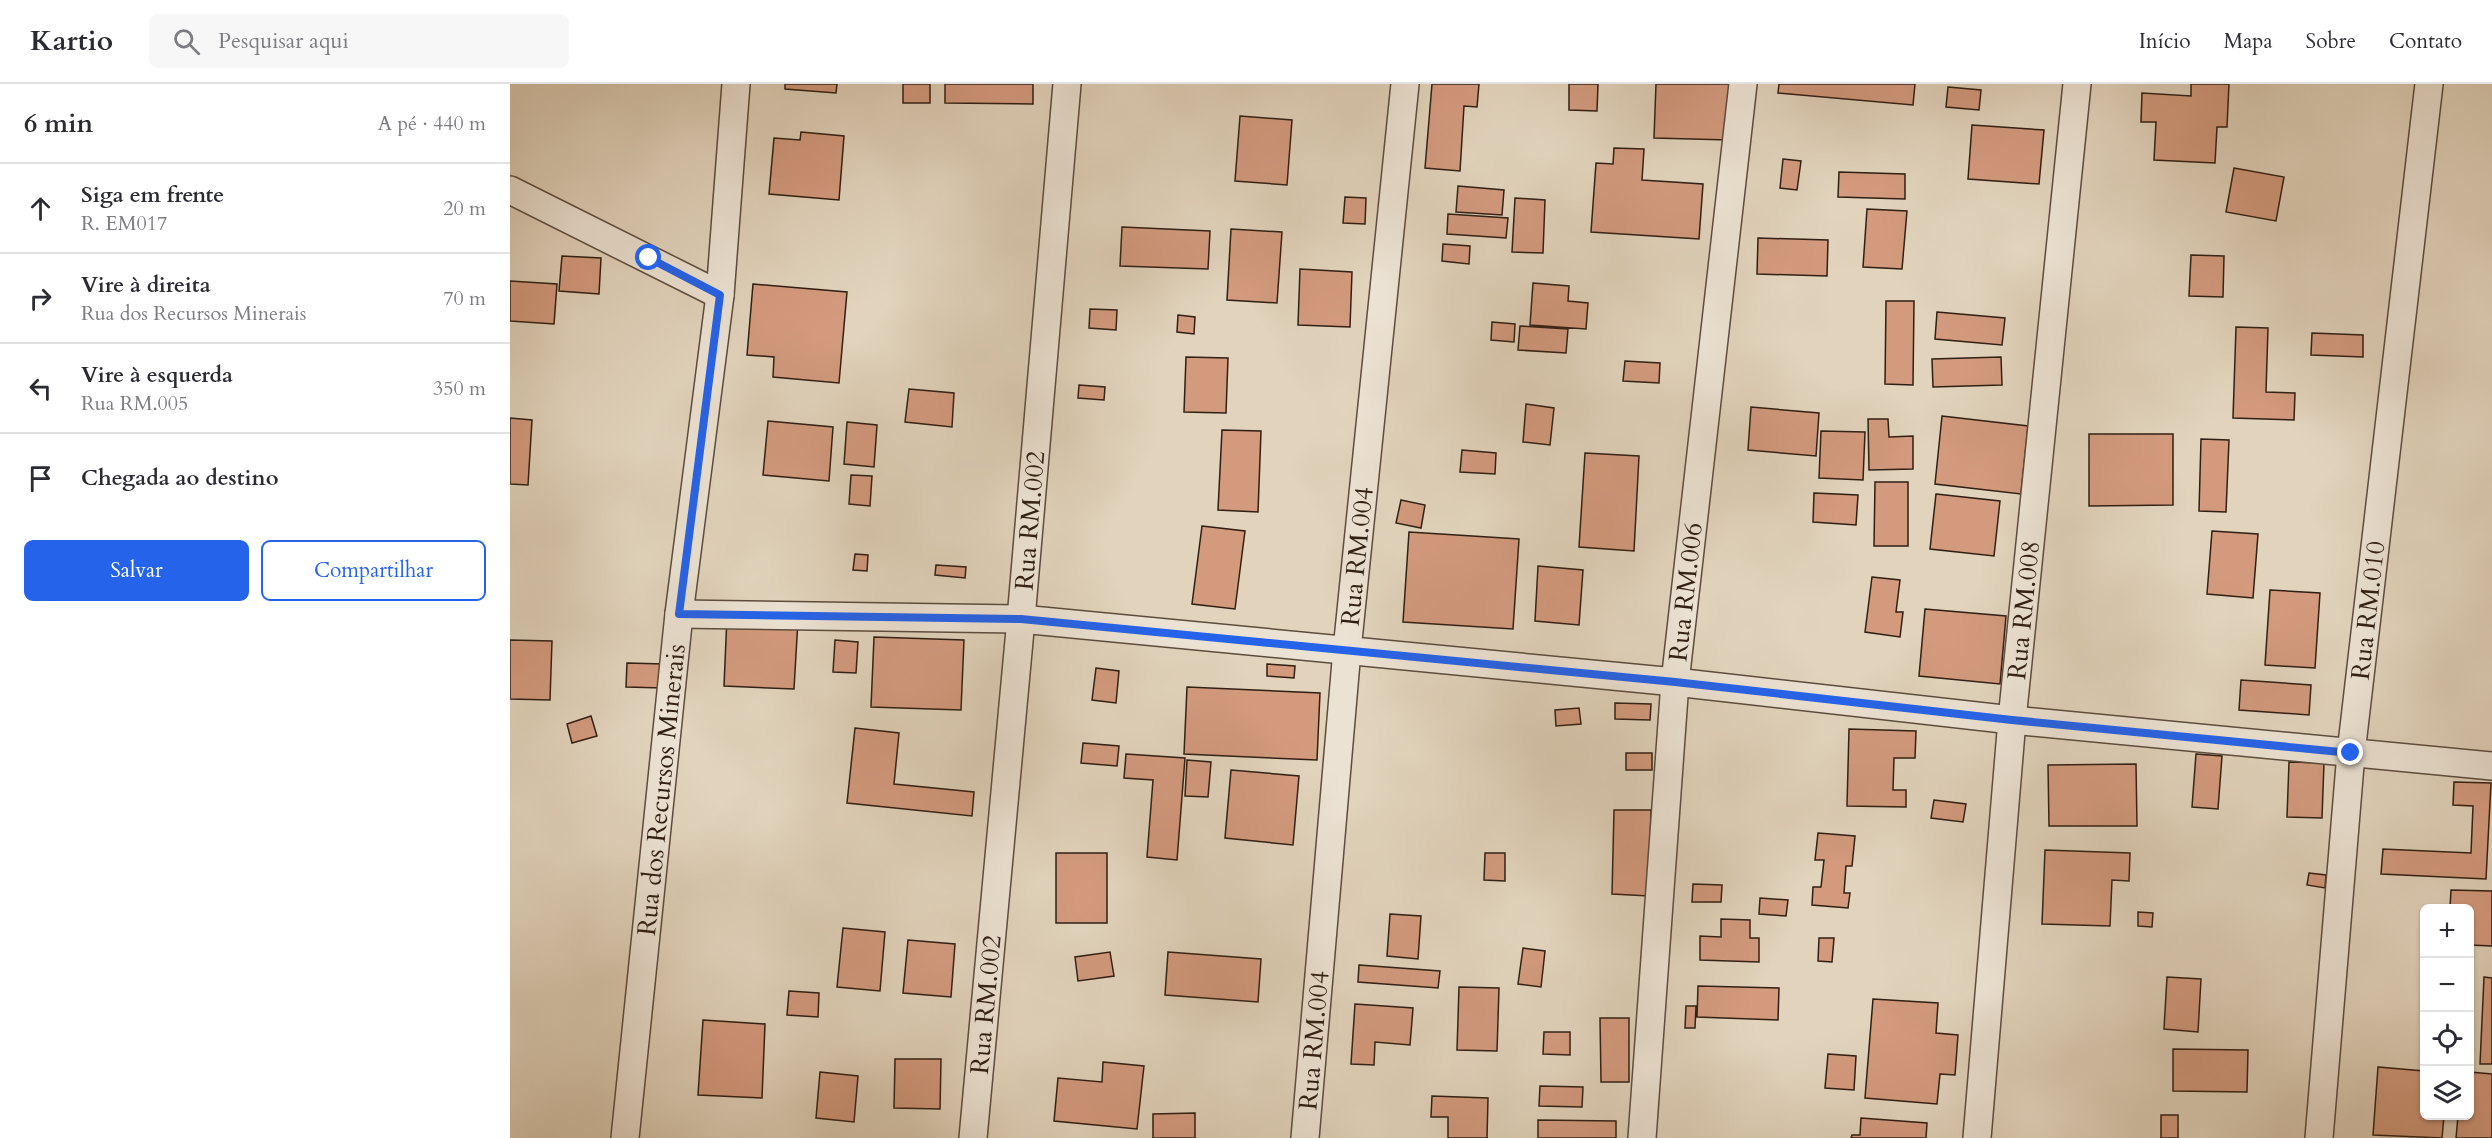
<!DOCTYPE html>
<html lang="pt">
<meta charset="utf-8">
<style>
:root{--surface:#fff;--page:#f7f7f7;--text:#2b2b33;--muted:#7c7c81;--line:#e1e1e2;--accent:#2563eb}
body{margin:0;font-family:Cardo,serif;background:var(--page);color:var(--text)}
.controls{position:absolute;right:18px;bottom:18px;display:grid;overflow:hidden;border-radius:9px;box-shadow:0 2px 4px #0004}
.controls button{width:54px;height:54px;display:grid;place-items:center;padding:0;border:0;border-bottom:2px solid var(--line);background:var(--surface);color:var(--text);font:30px sans-serif}
.stop{position:absolute;width:18px;height:18px;margin:-14px;border:4px solid #2563eb;border-radius:50%;background:#fff}
.stop.end{background:#2563eb;border-color:#fff;box-shadow:0 2px 6px #0008}
.list{margin:0;padding:0;list-style:none}
h2{display:flex;justify-content:space-between;align-items:center;height:78px;margin:0;padding:0 24px;font-size:26px}
h2 small{font-size:20px;font-weight:400;color:var(--muted)}
.list li{display:grid;grid-template-columns:39px 1fr auto;gap:18px;align-items:center;box-sizing:border-box;height:90px;padding:0 24px;border-top:2px solid var(--line)}
.list b{display:block;font-size:22px;white-space:nowrap}
.list p{margin:0;font-size:20px;white-space:nowrap;color:var(--muted)}
.list em{font-size:20px;font-style:normal;color:var(--muted)}
.actions{display:flex;gap:12px;padding:18px 24px}
.actions a{flex:1;padding:14px 0;border:2px solid var(--accent);border-radius:9px;text-align:center;font-size:21px;color:var(--accent)}
.actions .main{background:var(--accent);color:#fff}
.icon{flex:none;width:33px;height:33px;fill:none;stroke:currentColor;stroke-width:2;stroke-linecap:round;stroke-linejoin:round}
.map{position:relative;flex:none;width:1982px;height:1054px;overflow:hidden}
header{display:flex;align-items:center;gap:36px;box-sizing:border-box;height:84px;padding:0 30px;background:var(--surface);border-bottom:2px solid var(--line)}
header strong{font-size:28px}
nav{display:flex;gap:33px;margin-inline-start:auto;font-size:21px}
.search{width:420px;height:54px;background:var(--page);display:flex;align-items:center;gap:15px;box-sizing:border-box;padding:0 21px;border-radius:9px;color:var(--muted);font-size:22px}
main{display:flex}
aside{flex:1;background:var(--surface)}
.map>svg:first-child{display:block}
.building{fill:#d39a7e;stroke:#301f13;stroke-width:1.5}
.lines{fill:none;stroke-linecap:round;stroke-linejoin:round}
.street-casing{stroke:#5c4c3d;stroke-width:30}
.street{stroke:#ece2d3;stroke-width:27}
.route{stroke:#2563eb;stroke-width:8}
.labels{text-anchor:middle;stroke-width:5;stroke-linejoin:round;paint-order:stroke}
.street-label{font-size:26px;fill:#301f13;stroke:#ece2d3}
</style>
<header>
<strong>Kartio</strong>
<div class="search"><svg class="icon" aria-label="search" viewBox="0 0 24 24"><circle cx="10" cy="10" r="6"/><path d="M15 15l6 6"/></svg>Pesquisar aqui</div>
<nav><a>Início</a><a>Mapa</a><a>Sobre</a><a>Contato</a></nav>
</header>
<main>
<aside>
<h2>6 min<small>A pé · 440 m</small></h2>
<ul class="list">
<li><svg class="icon" aria-label="ahead" viewBox="0 0 24 24"><path d="M12 20V5M6 11l6-6 6 6"/></svg><div><b>Siga em frente</b><p>R. EM017</p></div><em>20 m</em></li>
<li><svg class="icon" aria-label="right" viewBox="0 0 24 24"><path d="M7 20v-9h11M14 6l5 5-5 5"/></svg><div><b>Vire à direita</b><p>Rua dos Recursos Minerais</p></div><em>70 m</em></li>
<li><svg class="icon" aria-label="left" viewBox="0 0 24 24"><path d="M17 20v-9H6M10 6l-5 5 5 5"/></svg><div><b>Vire à esquerda</b><p>Rua RM.005</p></div><em>350 m</em></li>
<li><svg class="icon" aria-label="arrive" viewBox="0 0 24 24"><path d="M6 21V4h12l-3 4 3 4H6"/></svg><div><b>Chegada ao destino</b></div></li>
</ul>
<div class="actions"><a class="main">Salvar</a><a>Compartilhar</a></div>
</aside>
<div class="map">
<svg width="1982" height="1054" viewBox="0 0 1982 1054">
<rect width="100%" height="100%" fill="#e1d3bc"/>
<filter id="stains"><feTurbulence type="fractalNoise" baseFrequency=".00333" numOctaves="4"/><feColorMatrix values="0 0 0 0 .2 0 0 0 0 .09 0 0 0 0 .02 0 0 0 .5 -.17"/></filter>
<radialGradient id="worn" r=".72"><stop offset=".6" stop-color="#630" stop-opacity="0"/><stop offset="1" stop-color="#630" stop-opacity=".3"/></radialGradient>
<!-- building -->
<path class="building" d="M 275,0 L 327,0 L 326,9 L 275,5 Z
M 393,0 L 420,0 L 420,19 L 393,19 Z
M 435,0 L 523,0 L 523,20 L 435,19 Z
M 922,0 L 969,0 L 967,23 L 954,22 L 950,87 L 915,84 Z
M 1059,0 L 1088,0 L 1087,27 L 1059,26 Z
M 1146,0 L 1220,0 L 1219,56 L 1144,54 Z
M 1269,0 L 1405,0 L 1403,21 L 1268,9 Z
M 1681,0 L 1719,0 L 1717,43 L 1707,43 L 1705,79 L 1644,76 L 1646,38 L 1631,38 L 1632,9 L 1681,12 Z
M 1438,3 L 1471,6 L 1469,26 L 1436,23 Z
M 730,32 L 782,36 L 777,101 L 725,97 Z
M 1462,41 L 1534,46 L 1529,100 L 1458,95 Z
M 291,48 L 334,52 L 329,116 L 259,110 L 264,54 L 290,56 Z
M 1104,64 L 1134,65 L 1132,96 L 1193,100 L 1189,155 L 1081,148 L 1086,79 L 1103,80 Z
M 1273,75 L 1291,77 L 1287,106 L 1270,104 Z
M 1724,84 L 1774,93 L 1766,137 L 1716,128 Z
M 1329,88 L 1395,90 L 1395,115 L 1328,113 Z
M 948,102 L 994,106 L 992,131 L 946,128 Z
M 835,113 L 856,114 L 855,140 L 833,139 Z
M 1005,114 L 1035,116 L 1033,169 L 1002,168 Z
M 1357,125 L 1397,127 L 1392,185 L 1353,183 Z
M 938,130 L 998,134 L 996,154 L 937,150 Z
M 612,143 L 700,147 L 698,185 L 610,182 Z
M 721,145 L 772,148 L 767,219 L 717,216 Z
M 1248,154 L 1318,156 L 1317,192 L 1247,190 Z
M 933,160 L 960,162 L 959,180 L 932,177 Z
M 1681,171 L 1714,172 L 1713,213 L 1679,212 Z
M 52,172 L 91,174 L 89,210 L 49,207 Z
M 790,185 L 842,188 L 840,243 L 788,241 Z
M 0,197 L 47,200 L 44,240 L 0,237 Z
M 1023,199 L 1059,202 L 1058,217 L 1078,219 L 1076,245 L 1020,241 Z
M 243,200 L 337,208 L 329,299 L 263,293 L 264,273 L 237,271 Z
M 1376,217 L 1404,217 L 1403,301 L 1375,300 Z
M 580,225 L 607,226 L 606,246 L 579,244 Z
M 1427,228 L 1495,234 L 1492,261 L 1425,255 Z
M 668,231 L 685,233 L 684,250 L 667,248 Z
M 982,238 L 1005,240 L 1004,258 L 981,256 Z
M 1010,242 L 1058,245 L 1056,269 L 1008,266 Z
M 1726,243 L 1758,244 L 1756,308 L 1785,309 L 1784,336 L 1723,334 Z
M 1802,249 L 1853,251 L 1853,273 L 1801,271 Z
M 676,273 L 718,274 L 716,329 L 674,328 Z
M 1491,273 L 1492,301 L 1423,303 L 1422,275 Z
M 1115,277 L 1150,279 L 1149,299 L 1113,297 Z
M 569,301 L 595,303 L 594,316 L 568,314 Z
M 399,305 L 444,309 L 442,343 L 395,338 Z
M 1016,320 L 1044,324 L 1040,361 L 1013,358 Z
M 1241,323 L 1309,329 L 1306,372 L 1238,366 Z
M 1432,332 L 1518,342 L 1511,410 L 1425,400 Z
M 0,334 L 22,336 L 18,401 L 0,400 Z
M 1358,335 L 1378,335 L 1379,353 L 1403,352 L 1403,385 L 1359,386 Z
M 258,337 L 323,343 L 319,397 L 253,391 Z
M 337,338 L 367,341 L 364,383 L 334,380 Z
M 712,346 L 751,347 L 748,428 L 708,426 Z
M 1311,347 L 1355,348 L 1353,396 L 1309,394 Z
M 1579,350 L 1663,350 L 1663,421 L 1579,422 Z
M 1691,355 L 1719,356 L 1716,428 L 1689,427 Z
M 952,366 L 986,369 L 985,390 L 950,388 Z
M 1075,369 L 1129,372 L 1124,467 L 1069,463 Z
M 341,391 L 362,392 L 360,422 L 339,420 Z
M 1365,398 L 1398,398 L 1398,462 L 1364,462 Z
M 1304,409 L 1348,411 L 1346,441 L 1303,438 Z
M 1426,410 L 1490,417 L 1484,472 L 1420,465 Z
M 891,416 L 915,421 L 911,444 L 886,439 Z
M 692,442 L 735,447 L 725,525 L 682,520 Z
M 1702,447 L 1748,450 L 1743,514 L 1697,510 Z
M 899,448 L 1009,455 L 1003,545 L 893,538 Z
M 345,470 L 358,471 L 357,487 L 343,486 Z
M 426,481 L 456,483 L 455,494 L 425,491 Z
M 1028,482 L 1073,486 L 1069,541 L 1025,537 Z
M 1362,493 L 1390,496 L 1386,528 L 1393,528 L 1390,553 L 1355,548 Z
M 1760,506 L 1810,509 L 1805,584 L 1755,581 Z
M 1415,525 L 1496,532 L 1490,600 L 1409,592 Z
M 217,532 L 288,536 L 284,605 L 214,602 Z
M 364,553 L 454,556 L 451,626 L 361,623 Z
M 0,556 L 42,557 L 40,616 L 0,615 Z
M 325,556 L 348,558 L 346,589 L 323,588 Z
M 117,579 L 154,580 L 153,604 L 116,603 Z
M 757,580 L 785,582 L 784,594 L 757,592 Z
M 586,584 L 609,587 L 606,619 L 582,616 Z
M 1731,596 L 1801,601 L 1799,631 L 1729,626 Z
M 677,603 L 810,609 L 807,676 L 674,670 Z
M 1105,619 L 1141,620 L 1140,636 L 1105,635 Z
M 1069,624 L 1071,640 L 1046,642 L 1045,626 Z
M 81,632 L 87,652 L 62,659 L 57,640 Z
M 345,644 L 389,649 L 384,700 L 464,708 L 462,732 L 337,719 Z
M 1339,645 L 1406,647 L 1405,674 L 1384,674 L 1383,706 L 1396,706 L 1396,723 L 1337,722 Z
M 573,659 L 609,662 L 607,682 L 571,679 Z
M 1116,669 L 1142,669 L 1142,686 L 1116,686 Z
M 616,670 L 675,674 L 667,776 L 637,773 L 643,696 L 614,694 Z
M 1686,670 L 1712,672 L 1708,725 L 1682,723 Z
M 677,676 L 701,678 L 698,713 L 675,712 Z
M 1779,678 L 1814,679 L 1812,734 L 1777,733 Z
M 1626,680 L 1627,742 L 1539,742 L 1538,681 Z
M 721,686 L 789,692 L 783,761 L 715,754 Z
M 1944,698 L 1981,699 L 1976,795 L 1871,790 L 1873,765 L 1961,769 L 1963,722 L 1943,721 Z
M 1424,716 L 1456,720 L 1453,738 L 1421,734 Z
M 1104,726 L 1141,726 L 1139,812 L 1102,810 Z
M 1308,749 L 1345,752 L 1342,782 L 1336,782 L 1334,809 L 1340,809 L 1338,824 L 1302,821 L 1303,803 L 1311,803 L 1314,776 L 1305,776 Z
M 1535,766 L 1620,769 L 1619,797 L 1602,796 L 1600,842 L 1532,840 Z
M 546,769 L 597,769 L 597,839 L 546,839 Z
M 975,769 L 995,769 L 995,797 L 974,796 Z
M 1799,789 L 1816,791 L 1815,804 L 1797,801 Z
M 1183,800 L 1212,801 L 1211,818 L 1182,818 Z
M 1941,806 L 1982,807 L 1982,862 L 1960,861 L 1960,824 L 1940,824 Z
M 1250,814 L 1278,816 L 1276,832 L 1249,830 Z
M 1628,828 L 1643,829 L 1642,843 L 1628,842 Z
M 880,830 L 911,832 L 908,875 L 877,872 Z
M 1211,835 L 1240,836 L 1240,854 L 1249,854 L 1249,878 L 1190,876 L 1190,852 L 1211,853 Z
M 333,844 L 375,848 L 370,907 L 327,903 Z
M 1309,854 L 1324,854 L 1322,878 L 1308,877 Z
M 398,856 L 445,860 L 441,913 L 393,909 Z
M 1013,864 L 1035,867 L 1031,903 L 1008,900 Z
M 600,868 L 604,892 L 568,897 L 565,873 Z
M 658,868 L 751,875 L 748,918 L 655,911 Z
M 849,881 L 930,887 L 928,904 L 848,898 Z
M 1657,893 L 1691,895 L 1688,948 L 1654,945 Z
M 1974,893 L 1982,894 L 1982,980 L 1970,980 Z
M 1188,902 L 1269,904 L 1268,936 L 1187,933 Z
M 949,903 L 989,904 L 987,967 L 947,966 Z
M 279,907 L 309,909 L 308,933 L 277,931 Z
M 1363,915 L 1428,919 L 1426,949 L 1448,951 L 1445,991 L 1430,990 L 1427,1020 L 1355,1014 Z
M 845,920 L 903,924 L 900,961 L 865,958 L 864,981 L 841,980 Z
M 1176,922 L 1186,922 L 1185,944 L 1175,944 Z
M 1090,934 L 1119,934 L 1119,998 L 1091,998 Z
M 193,936 L 255,940 L 252,1014 L 188,1011 Z
M 1034,948 L 1060,948 L 1060,971 L 1033,970 Z
M 1663,965 L 1738,966 L 1737,1008 L 1663,1007 Z
M 1318,970 L 1346,972 L 1344,1006 L 1315,1004 Z
M 385,975 L 431,975 L 430,1025 L 384,1024 Z
M 593,978 L 634,982 L 627,1045 L 544,1037 L 548,994 L 592,998 Z
M 1868,983 L 1914,987 L 1914,1032 L 1934,1032 L 1932,1054 L 1863,1051 Z
M 310,988 L 348,992 L 344,1038 L 306,1034 Z
M 1960,988 L 1982,990 L 1982,1054 L 1946,1054 L 1948,1032 L 1960,1032 Z
M 1030,1002 L 1073,1003 L 1072,1023 L 1029,1022 Z
M 922,1012 L 978,1014 L 977,1054 L 938,1054 L 938,1033 L 921,1033 Z
M 685,1029 L 685,1054 L 643,1054 L 643,1030 Z
M 1651,1031 L 1668,1031 L 1668,1054 L 1651,1054 Z
M 1351,1034 L 1417,1039 L 1416,1054 L 1341,1054 L 1342,1051 L 1350,1051 Z
M 1028,1036 L 1106,1037 L 1106,1054 L 1028,1054 Z"/>
<g class="lines">
<defs>
<g id="street">
<path d="M 0,106 L 210,211"/>
<path d="M 169,530 L 511,535 L 1165,598 L 1502,636 L 1982,682"/>
<path id="s1" d="M 115,1054 L 169,530 L 210,211 L 226,0"/>
<path id="s2" d="M 463,1054 L 511,535 L 557,0"/>
<path id="s3" d="M 795,1054 L 837,566 L 895,0"/>
<path id="s4" d="M 1132,1054 L 1165,598 L 1233,0"/>
<path id="s5" d="M 1467,1054 L 1502,636 L 1567,0"/>
<path id="s6" d="M 1809,1054 L 1841,669 L 1919,0"/>
</g>
</defs>
<!-- street casing -->
<use href="#street" class="street-casing"/>
<!-- street -->
<use href="#street" class="street"/>
</g>
<g class="lines">
<!-- route -->
<path class="route" d="M 139,174 L 210,211 L 169,530 L 511,535 L 1165,598 L 1502,636 L 1841,669"/>
</g>
<g class="labels">
<!-- street labels -->
<g class="street-label">
<text dy="9" stroke="none"><textPath href="#s2" startOffset="620">Rua RM.002</textPath></text>
<text dy="9" stroke="none"><textPath href="#s3" startOffset="584">Rua RM.004</textPath></text>
<text dy="9" stroke="none"><textPath href="#s4" startOffset="548">Rua RM.006</textPath></text>
<text dy="9" stroke="none"><textPath href="#s6" startOffset="530">Rua RM.010</textPath></text>
<text dy="9" stroke="none"><textPath href="#s5" startOffset="530">Rua RM.008</textPath></text>
<text dy="9" stroke="none"><textPath href="#s1" startOffset="350">Rua dos Recursos Minerais</textPath></text>
<text dy="9" stroke="none"><textPath href="#s2" startOffset="134">Rua RM.002</textPath></text>
<text dy="9" stroke="none"><textPath href="#s3" startOffset="98">Rua RM.004</textPath></text>
</g>
</g>
<rect width="100%" height="100%" filter="url(#stains)"/>
<rect width="100%" height="100%" fill="url(#worn)"/>
</svg>
<div class="controls">
<button>+</button>
<button>−</button>
<button><svg class="icon" aria-label="locate" viewBox="0 0 24 24"><circle cx="12" cy="12" r="6"/><path d="M12 2v4M12 18v4M2 12h4M18 12h4"/></svg></button>
<button><svg class="icon" aria-label="layers" viewBox="0 0 24 24"><path d="M12 4l9 5-9 5-9-5zM3 14l9 5 9-5"/></svg></button>
</div>
<div class="stop" style="left:139px;top:174px"></div>
<div class="stop end" style="left:1841px;top:669px"></div>
</div>
</main>
